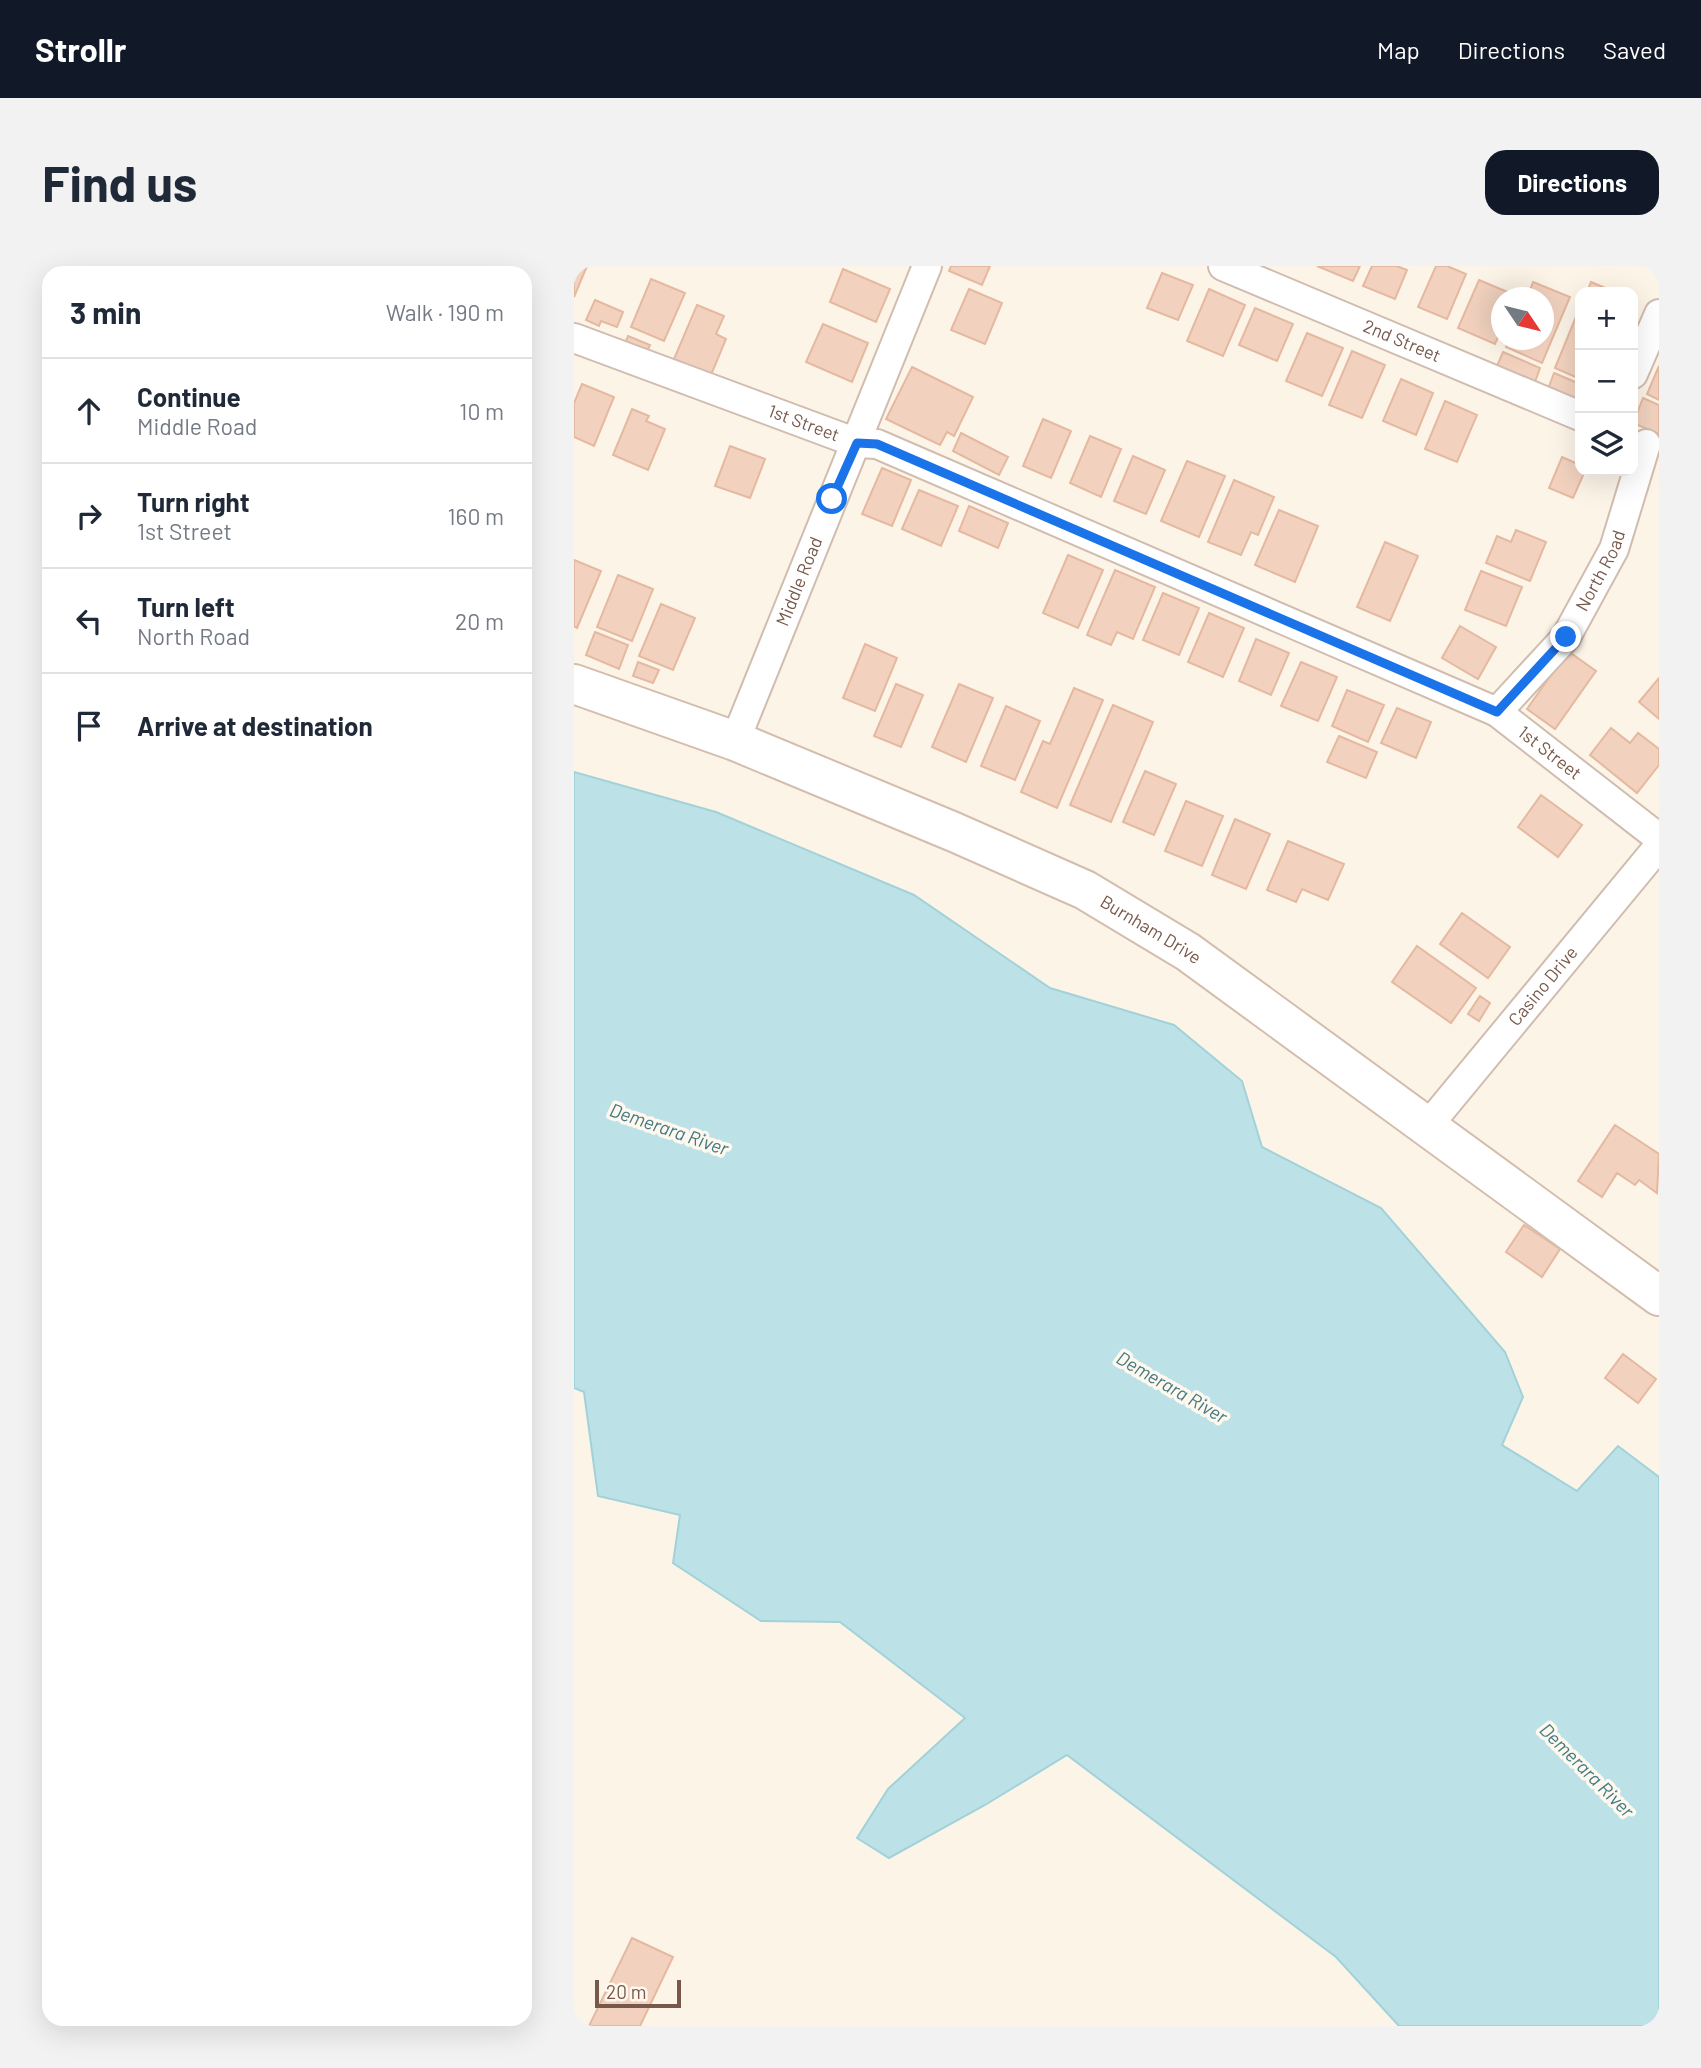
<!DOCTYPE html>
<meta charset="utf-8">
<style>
:root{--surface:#fff;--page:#f2f2f3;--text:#1f2937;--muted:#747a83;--line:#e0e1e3;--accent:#111827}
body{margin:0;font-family:Barlow,sans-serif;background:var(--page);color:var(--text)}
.controls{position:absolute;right:21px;top:21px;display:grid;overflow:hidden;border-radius:14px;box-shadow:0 7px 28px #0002}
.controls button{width:63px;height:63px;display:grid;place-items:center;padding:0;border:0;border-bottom:2px solid var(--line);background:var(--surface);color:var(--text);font:35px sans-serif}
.compass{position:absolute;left:917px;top:21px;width:63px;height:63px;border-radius:50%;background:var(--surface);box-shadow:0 7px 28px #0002;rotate:125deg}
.scale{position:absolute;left:21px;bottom:18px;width:86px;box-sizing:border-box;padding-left:7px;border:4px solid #77594b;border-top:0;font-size:19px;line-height:24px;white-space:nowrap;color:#77594b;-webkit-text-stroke:5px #fff8ee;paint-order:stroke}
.stop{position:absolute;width:21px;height:21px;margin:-16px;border:5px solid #1a73e8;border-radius:50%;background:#fff}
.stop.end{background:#1a73e8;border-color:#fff;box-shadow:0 2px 7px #0008}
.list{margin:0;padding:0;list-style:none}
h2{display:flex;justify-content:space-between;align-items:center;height:91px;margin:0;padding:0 28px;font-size:30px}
h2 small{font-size:23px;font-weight:400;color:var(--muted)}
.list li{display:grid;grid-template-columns:46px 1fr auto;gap:21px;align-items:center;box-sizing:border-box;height:105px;padding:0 28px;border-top:2px solid var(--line)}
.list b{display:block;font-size:26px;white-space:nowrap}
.list p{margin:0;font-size:23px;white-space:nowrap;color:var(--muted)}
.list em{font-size:23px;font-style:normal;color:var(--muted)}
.icon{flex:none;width:38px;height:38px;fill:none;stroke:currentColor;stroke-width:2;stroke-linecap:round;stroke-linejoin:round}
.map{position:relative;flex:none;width:1085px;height:1760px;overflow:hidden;border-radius:21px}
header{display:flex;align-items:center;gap:42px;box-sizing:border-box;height:98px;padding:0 35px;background:var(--accent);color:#fff}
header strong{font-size:33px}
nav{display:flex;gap:38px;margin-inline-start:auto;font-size:24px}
.intro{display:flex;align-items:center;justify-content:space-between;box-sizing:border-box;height:168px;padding:0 42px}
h1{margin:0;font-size:49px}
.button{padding:18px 32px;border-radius:21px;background:var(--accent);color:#fff;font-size:24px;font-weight:700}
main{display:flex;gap:42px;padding:0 42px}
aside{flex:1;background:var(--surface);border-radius:21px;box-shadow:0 7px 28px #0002}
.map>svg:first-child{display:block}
.water{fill:#bce2e7;stroke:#a2d2d9;stroke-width:2}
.building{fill:#f2d2bf;stroke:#e5b8a0;stroke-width:2}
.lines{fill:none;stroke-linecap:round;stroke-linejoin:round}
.street-casing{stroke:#d1bdb0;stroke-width:32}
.secondary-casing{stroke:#d4bdad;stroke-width:42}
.street{stroke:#fff;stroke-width:28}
.secondary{stroke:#fff;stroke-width:38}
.route{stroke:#1a73e8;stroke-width:9}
.labels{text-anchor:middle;stroke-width:7;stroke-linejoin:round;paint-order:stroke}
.street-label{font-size:18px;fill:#77594b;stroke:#fff8ee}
.water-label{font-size:19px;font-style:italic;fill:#427b83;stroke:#fff8ee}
</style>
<header>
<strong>Strollr</strong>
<nav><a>Map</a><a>Directions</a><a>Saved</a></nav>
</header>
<div class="intro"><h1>Find us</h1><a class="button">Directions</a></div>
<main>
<aside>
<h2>3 min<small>Walk · 190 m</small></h2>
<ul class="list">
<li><svg class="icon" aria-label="ahead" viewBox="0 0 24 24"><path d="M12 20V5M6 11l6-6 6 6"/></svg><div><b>Continue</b><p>Middle Road</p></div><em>10 m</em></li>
<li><svg class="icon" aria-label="right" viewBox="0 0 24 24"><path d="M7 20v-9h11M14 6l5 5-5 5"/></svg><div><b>Turn right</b><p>1st Street</p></div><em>160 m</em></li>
<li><svg class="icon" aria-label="left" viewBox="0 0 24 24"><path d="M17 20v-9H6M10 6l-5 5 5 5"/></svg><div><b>Turn left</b><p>North Road</p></div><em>20 m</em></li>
<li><svg class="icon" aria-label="arrive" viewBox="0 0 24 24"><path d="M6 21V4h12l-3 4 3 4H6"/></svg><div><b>Arrive at destination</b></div></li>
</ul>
</aside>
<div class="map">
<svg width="1085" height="1760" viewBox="0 0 1085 1760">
<rect width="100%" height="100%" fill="#fdf4e8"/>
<!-- water -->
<path class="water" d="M 0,506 L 142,546 L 340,629 L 476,722 L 600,759 L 668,815 L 688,881 L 807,942 L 931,1086 L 949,1131 L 928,1179 L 1003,1225 L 1044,1180 L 1085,1211 L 1085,1760 L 825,1760 L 762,1691 L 493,1489 L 411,1539 L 315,1592 L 283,1572 L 314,1523 L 391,1452 L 266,1356 L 187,1355 L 99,1297 L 106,1249 L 24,1230 L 10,1126 L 0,1122 Z"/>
<!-- building -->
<path class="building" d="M 0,0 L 13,0 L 0,31 Z
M 377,0 L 416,0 L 408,19 L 375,5 Z
M 743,0 L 786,0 L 779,15 Z
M 798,0 L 823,0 L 833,4 L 821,33 L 789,20 Z
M 862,0 L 873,0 L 892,8 L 873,53 L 844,41 Z
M 269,3 L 316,23 L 302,56 L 256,36 Z
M 588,7 L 619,19 L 604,54 L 573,42 Z
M 77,13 L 111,27 L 90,75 L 57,61 Z
M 905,14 L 941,29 L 940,32 L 928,32 L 928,62 L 921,78 L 884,62 Z
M 959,16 L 996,31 L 968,97 L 932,81 L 935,74 L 970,74 L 970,32 L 953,32 Z
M 1017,16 L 1041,26 L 1013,26 Z
M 395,23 L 428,37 L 411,78 L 377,64 Z
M 635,23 L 671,39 L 649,90 L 613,75 Z
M 21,34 L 49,46 L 43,61 L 27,55 L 25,60 L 12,54 Z
M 123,39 L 150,50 L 142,68 L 152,73 L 137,109 L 100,93 Z
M 1006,41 L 1006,113 L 981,102 Z
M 681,42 L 719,58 L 703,95 L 665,79 Z
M 249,58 L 294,77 L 278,116 L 232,96 Z
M 733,67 L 769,82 L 748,130 L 712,115 Z
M 54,70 L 76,79 L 69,95 L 47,86 Z
M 778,85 L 811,99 L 788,152 L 755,139 Z
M 929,86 L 966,102 L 961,116 L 923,100 Z
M 1085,100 L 1085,134 L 1073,128 Z
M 338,101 L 399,131 L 380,170 L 373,166 L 366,179 L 312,153 Z
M 980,107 L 1006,118 L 1006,137 L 974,123 Z
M 827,113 L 859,127 L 842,169 L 809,155 Z
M 8,118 L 40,131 L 20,180 L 0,171 L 0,137 Z
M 1069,132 L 1085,139 L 1085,168 L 1059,157 Z
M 871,135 L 903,149 L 883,196 L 851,183 Z
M 58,143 L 75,150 L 72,155 L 91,163 L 74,204 L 39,189 Z
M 469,153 L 497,165 L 477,212 L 449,200 Z
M 387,167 L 434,191 L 425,209 L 379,185 Z
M 516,170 L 547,183 L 527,231 L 496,217 Z
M 156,180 L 191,193 L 176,232 L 141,220 Z
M 559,190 L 591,204 L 572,248 L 540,235 Z
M 988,191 L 1006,199 L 1006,205 L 1011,205 L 999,232 L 975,222 Z
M 613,195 L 651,210 L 625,271 L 587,255 Z
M 308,202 L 337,214 L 318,260 L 288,248 Z
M 660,214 L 700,231 L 684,269 L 677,266 L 667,289 L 634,276 Z
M 345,224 L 384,240 L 367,280 L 328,263 Z
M 395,240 L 434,257 L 424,282 L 385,265 Z
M 705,244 L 744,260 L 721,316 L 681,299 Z
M 942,264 L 972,276 L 956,315 L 912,297 L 923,270 L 937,276 Z
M 811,276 L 844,290 L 816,355 L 783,341 Z
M 494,289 L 529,304 L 504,362 L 469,347 Z
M 0,294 L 27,305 L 3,362 L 0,360 Z
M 541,304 L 581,321 L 559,373 L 543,366 L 537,379 L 513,369 Z
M 907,305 L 948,321 L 932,360 L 891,344 Z
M 44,309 L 79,323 L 58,375 L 23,361 Z
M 589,327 L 625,342 L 605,389 L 569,374 Z
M 87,338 L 121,352 L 99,404 L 65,390 Z
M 635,347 L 670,362 L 649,411 L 614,396 Z
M 886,360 L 922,381 L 904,413 L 868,392 Z
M 21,366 L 54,379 L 45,403 L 12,389 Z
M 682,373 L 715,387 L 697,429 L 665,415 Z
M 291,378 L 323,392 L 301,445 L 269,432 Z
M 994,385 L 1022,405 L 981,463 L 953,443 Z
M 64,396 L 85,404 L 79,417 L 59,410 Z
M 727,396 L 763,411 L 744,455 L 707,440 Z
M 1085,412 L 1085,453 L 1065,436 Z
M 322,418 L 349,429 L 327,481 L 300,470 Z
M 385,418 L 419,432 L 392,496 L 358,481 Z
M 500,422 L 529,434 L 483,542 L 447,526 L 469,475 L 476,478 Z
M 773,424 L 810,439 L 794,476 L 758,460 Z
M 539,439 L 579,456 L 537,556 L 496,539 Z
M 432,440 L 466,455 L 441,514 L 407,500 Z
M 823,442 L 857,456 L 842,492 L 807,477 Z
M 1037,462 L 1056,477 L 1064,467 L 1085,483 L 1085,499 L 1063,527 L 1016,489 Z
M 765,470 L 803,486 L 792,512 L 753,496 Z
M 571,505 L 602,518 L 580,569 L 549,556 Z
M 967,529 L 1008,559 L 984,591 L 944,561 Z
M 612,535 L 649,550 L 628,600 L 591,585 Z
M 661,553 L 696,568 L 672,623 L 638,609 Z
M 714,575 L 770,598 L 754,634 L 728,623 L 722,636 L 693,624 Z
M 888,647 L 936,681 L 914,712 L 866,678 Z
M 843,680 L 902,722 L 877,757 L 818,716 Z
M 906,730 L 916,737 L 905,755 L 894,748 Z
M 1041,859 L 1085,888 L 1083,927 L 1065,914 L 1061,919 L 1043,907 L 1028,931 L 1004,915 Z
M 950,959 L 986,983 L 968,1011 L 932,986 Z
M 1049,1088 L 1082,1113 L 1064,1137 L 1031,1112 Z
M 58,1672 L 99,1691 L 66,1760 L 15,1760 Z"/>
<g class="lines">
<defs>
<g id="street">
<path id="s1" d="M 649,0 L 1006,150"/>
<path id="s2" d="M 0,72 L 283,177 L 303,178 L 923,446 L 1085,572"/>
<path d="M 1059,108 L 1085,48"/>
<path id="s3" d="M 923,446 L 992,371 L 1040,283 L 1072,178"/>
<path id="s4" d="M 161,475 L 353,0"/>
<path id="s5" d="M 852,862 L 1085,580"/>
</g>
<g id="secondary">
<path id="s6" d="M 0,418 L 161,475 L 380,566 L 511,624 L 614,686 L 1085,1030"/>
</g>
</defs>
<!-- street casing -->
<use href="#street" class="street-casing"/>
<!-- secondary casing -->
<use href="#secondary" class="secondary-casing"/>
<!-- street -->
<use href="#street" class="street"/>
<!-- secondary -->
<use href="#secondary" class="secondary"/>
</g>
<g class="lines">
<!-- route -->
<path class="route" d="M 258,233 L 283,177 L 303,178 L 923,446 L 992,371"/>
</g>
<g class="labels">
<!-- street labels -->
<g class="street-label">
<text dy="6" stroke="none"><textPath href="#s1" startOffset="194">2nd Street</textPath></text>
<text dy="6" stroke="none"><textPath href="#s2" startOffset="245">1st Street</textPath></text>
<text dy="6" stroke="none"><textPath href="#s3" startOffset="177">North Road</textPath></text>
<text dy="6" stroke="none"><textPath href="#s4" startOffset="172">Middle Road</textPath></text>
<text dy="6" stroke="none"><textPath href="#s2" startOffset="1064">1st Street</textPath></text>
<text dy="6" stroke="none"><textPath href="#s6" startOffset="628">Burnham Drive</textPath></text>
<text dy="6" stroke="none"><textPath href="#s5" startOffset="184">Casino Drive</textPath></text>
</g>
<!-- water labels -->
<g class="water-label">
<text transform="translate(95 863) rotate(19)" y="7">Demerara River</text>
<text transform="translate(598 1121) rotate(30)" y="7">Demerara River</text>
<text transform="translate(1013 1504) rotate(45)" y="7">Demerara River</text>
</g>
</g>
</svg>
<div class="controls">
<button>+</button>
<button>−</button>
<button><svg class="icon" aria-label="layers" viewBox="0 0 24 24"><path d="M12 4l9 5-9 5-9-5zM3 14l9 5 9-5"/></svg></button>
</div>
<svg class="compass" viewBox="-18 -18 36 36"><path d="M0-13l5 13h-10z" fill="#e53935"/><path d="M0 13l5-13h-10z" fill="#747a83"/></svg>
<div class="scale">20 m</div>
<div class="stop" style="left:258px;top:233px"></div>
<div class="stop end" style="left:992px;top:371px"></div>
</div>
</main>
